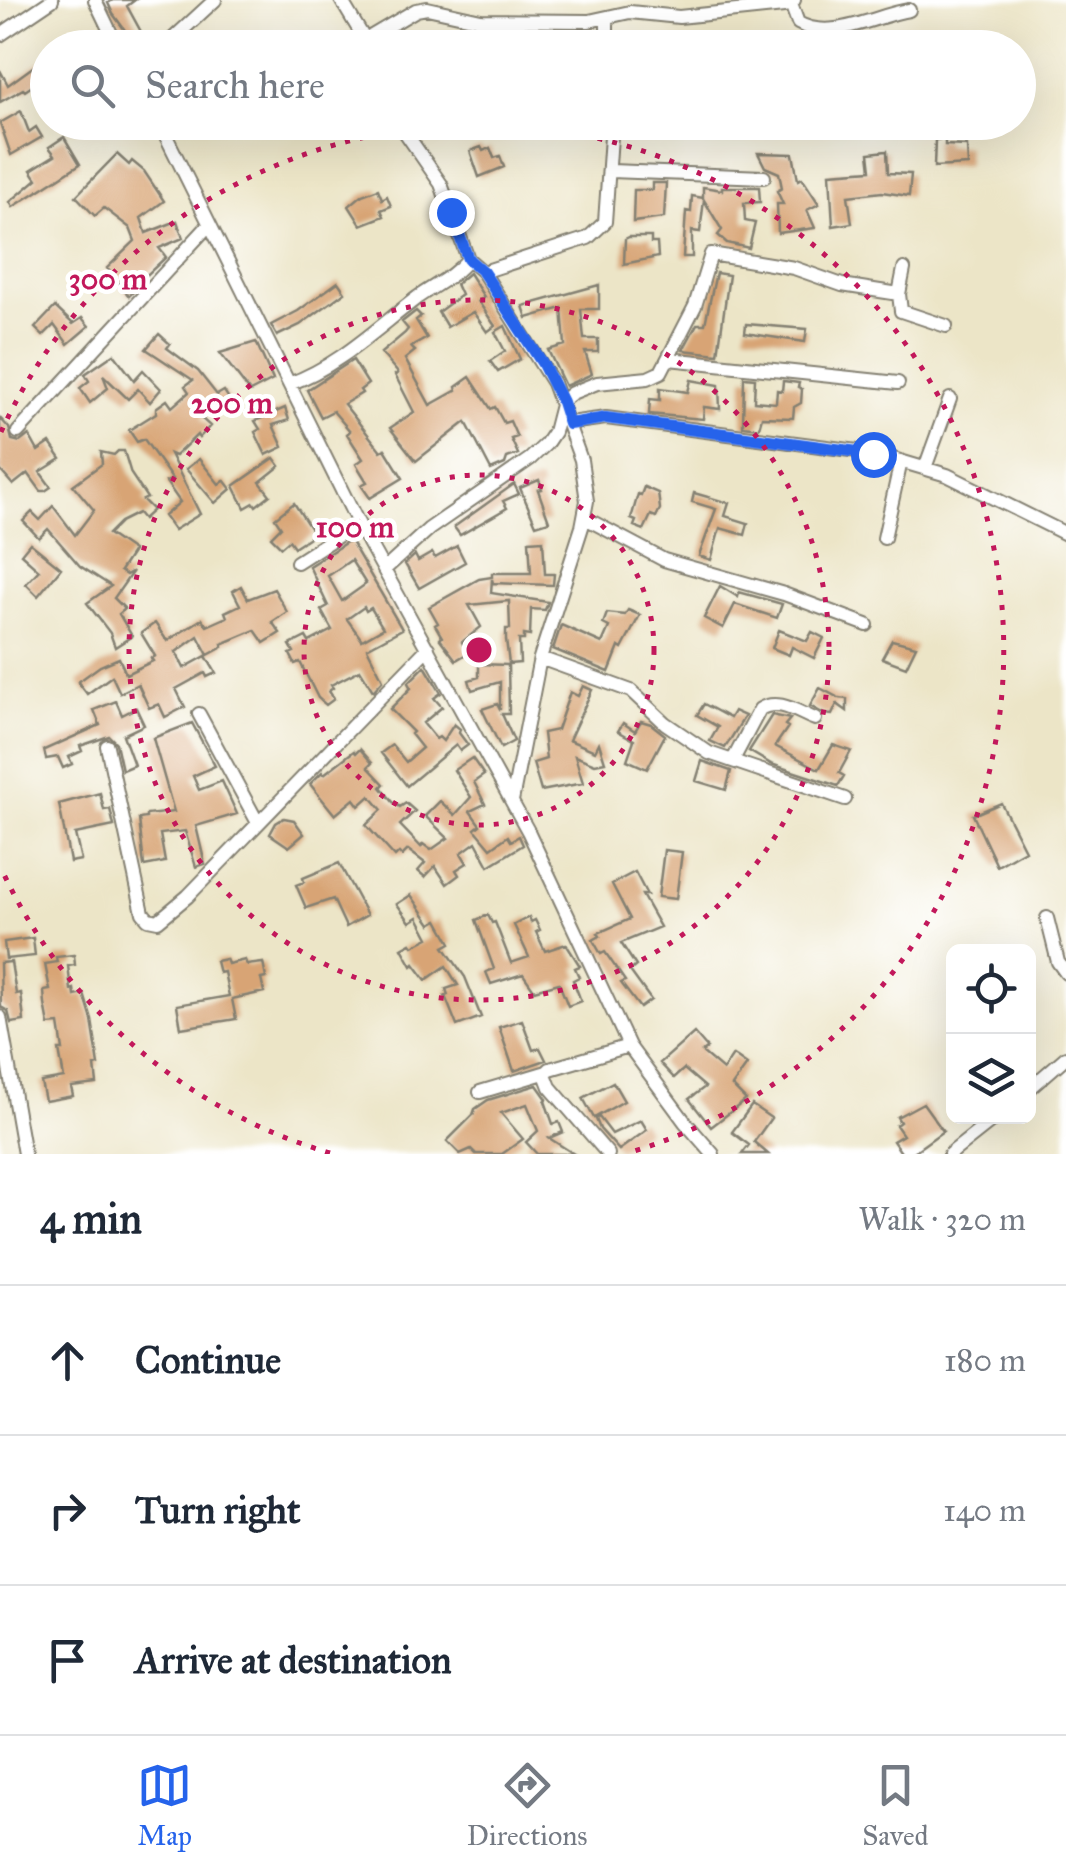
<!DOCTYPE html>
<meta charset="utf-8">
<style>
:root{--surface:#fff;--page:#f2f2f3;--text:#1f2937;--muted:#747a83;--line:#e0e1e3;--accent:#2563eb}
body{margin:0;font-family:"IM FELL Great Primer",serif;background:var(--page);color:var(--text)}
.controls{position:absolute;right:30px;bottom:30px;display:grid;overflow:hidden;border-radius:15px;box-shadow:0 10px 40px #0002}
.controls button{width:90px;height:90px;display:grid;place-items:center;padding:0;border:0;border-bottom:2px solid var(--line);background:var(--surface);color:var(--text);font:50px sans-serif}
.stop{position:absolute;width:30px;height:30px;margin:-22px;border:8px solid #2563eb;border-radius:50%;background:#fff}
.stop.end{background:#2563eb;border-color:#fff;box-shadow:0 2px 10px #0008}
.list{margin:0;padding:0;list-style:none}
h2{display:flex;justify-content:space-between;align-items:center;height:130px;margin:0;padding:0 40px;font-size:42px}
h2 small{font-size:32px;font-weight:400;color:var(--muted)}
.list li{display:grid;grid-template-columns:65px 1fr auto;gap:30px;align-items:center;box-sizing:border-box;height:150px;padding:0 40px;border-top:2px solid var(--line)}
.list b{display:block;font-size:38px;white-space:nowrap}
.list em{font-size:32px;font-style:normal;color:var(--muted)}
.icon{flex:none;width:55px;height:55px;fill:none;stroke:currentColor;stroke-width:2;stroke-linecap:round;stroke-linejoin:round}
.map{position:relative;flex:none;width:1066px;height:1154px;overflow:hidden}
.search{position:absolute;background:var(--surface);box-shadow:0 10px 40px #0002;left:30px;right:30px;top:30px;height:110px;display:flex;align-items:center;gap:25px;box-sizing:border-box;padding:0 35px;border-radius:55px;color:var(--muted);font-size:38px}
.sheet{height:580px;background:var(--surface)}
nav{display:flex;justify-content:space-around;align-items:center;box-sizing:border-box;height:140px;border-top:2px solid var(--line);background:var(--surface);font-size:28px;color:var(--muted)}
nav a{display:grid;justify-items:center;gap:5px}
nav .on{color:var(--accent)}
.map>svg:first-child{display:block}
.building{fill:#d8a475;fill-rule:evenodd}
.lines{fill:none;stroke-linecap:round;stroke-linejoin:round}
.minor-casing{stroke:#848072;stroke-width:16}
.minor{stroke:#fff;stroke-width:12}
.route{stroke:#2563eb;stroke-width:12}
.ring{fill:none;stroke:#c2185b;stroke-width:5;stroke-dasharray:5 10}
.centre{fill:#c2185b;stroke:#fff;stroke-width:5}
.ring-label{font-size:30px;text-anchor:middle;font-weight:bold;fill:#c2185b;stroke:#fff;stroke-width:9;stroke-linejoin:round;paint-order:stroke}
</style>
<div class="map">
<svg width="1066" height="1154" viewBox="0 0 1066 1154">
<rect width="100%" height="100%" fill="#fff"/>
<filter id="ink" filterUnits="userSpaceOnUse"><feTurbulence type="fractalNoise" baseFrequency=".01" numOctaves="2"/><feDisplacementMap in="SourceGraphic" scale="20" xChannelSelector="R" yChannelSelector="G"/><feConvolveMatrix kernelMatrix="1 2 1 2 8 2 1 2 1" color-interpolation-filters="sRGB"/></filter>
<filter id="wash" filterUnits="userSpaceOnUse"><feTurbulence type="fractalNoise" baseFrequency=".0048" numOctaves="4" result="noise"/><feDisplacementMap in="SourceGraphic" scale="40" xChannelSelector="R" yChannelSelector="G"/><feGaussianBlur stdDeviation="2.25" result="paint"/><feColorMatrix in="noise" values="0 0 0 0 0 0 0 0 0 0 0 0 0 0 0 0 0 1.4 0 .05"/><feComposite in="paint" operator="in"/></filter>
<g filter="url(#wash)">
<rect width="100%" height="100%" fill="#ece5c7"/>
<g id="blocks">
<!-- building -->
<path class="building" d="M 113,0 L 135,0 L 127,6 L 145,39 L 136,45 L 113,14 L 108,3 Z
M 48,56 L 48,75 L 25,91 L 23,89 L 0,102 L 0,70 L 8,85 Z
M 21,111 L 29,132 L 36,127 L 42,137 L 11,155 L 0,123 Z
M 64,137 L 80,164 L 13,207 L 10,202 L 37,179 L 31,170 L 55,155 L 49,147 Z
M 945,139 L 945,145 L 967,146 L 968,165 L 934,167 L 935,140 Z
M 481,147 L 483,151 L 490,148 L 494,158 L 500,156 L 504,167 L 479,177 L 470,151 Z
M 887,151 L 888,173 L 911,174 L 909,196 L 882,192 L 848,196 L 852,223 L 833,226 L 830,173 L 871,170 L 869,153 Z
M 758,153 L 793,154 L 798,180 L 802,178 L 819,204 L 807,210 L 815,228 L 778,233 L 777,204 L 783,204 L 777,191 L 782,188 L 779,173 L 765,167 Z
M 117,154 L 129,165 L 132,161 L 144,171 L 164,201 L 141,218 L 146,233 L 177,221 L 183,238 L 159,248 L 166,257 L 137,284 L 139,286 L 129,296 L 107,268 L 135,241 L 130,228 L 104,208 L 95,216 L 76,196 Z
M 652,183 L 666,183 L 664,218 L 633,222 L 634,190 L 652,190 Z
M 703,187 L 722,190 L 722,187 L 759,187 L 760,202 L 744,203 L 745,221 L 755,223 L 749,248 L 727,243 L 718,235 L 722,230 L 704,200 L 700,232 L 692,231 L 692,257 L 683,257 L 686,211 L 691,212 L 692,196 L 703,198 Z
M 378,189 L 382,199 L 387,196 L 391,206 L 381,210 L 384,216 L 361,225 L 349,206 L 362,195 Z
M 629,237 L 651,237 L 651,243 L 657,243 L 658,257 L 624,264 L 625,239 Z
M 469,273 L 484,297 L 478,301 L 495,326 L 487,332 L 473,312 L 447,327 L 438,312 L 461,295 L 456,284 Z
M 716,273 L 729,275 L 718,354 L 683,350 L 697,324 L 705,324 Z
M 338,282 L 345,292 L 300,325 L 277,336 L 271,325 L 298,311 Z
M 599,285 L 599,309 L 581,309 L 584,339 L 598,339 L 598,352 L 585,352 L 592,374 L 565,386 L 548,350 L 565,345 L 562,308 L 527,318 L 523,306 Z
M 55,307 L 73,324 L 82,318 L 89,326 L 68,344 L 54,325 L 43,336 L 35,328 Z
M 416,311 L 421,316 L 416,320 L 427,338 L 411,347 L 415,351 L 405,359 L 430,405 L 457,390 L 456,387 L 470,377 L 491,409 L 495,407 L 504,423 L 510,421 L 517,437 L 511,439 L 518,454 L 507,458 L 505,464 L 491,470 L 466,422 L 416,461 L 390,428 L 414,412 L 395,375 L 398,373 L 381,353 L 405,333 L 408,329 L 402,322 Z
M 746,324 L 807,329 L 805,342 L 745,333 Z
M 505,326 L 520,359 L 498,372 L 490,361 L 505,351 L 495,332 Z
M 159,334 L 170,344 L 167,348 L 198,371 L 217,395 L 224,391 L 230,400 L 201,418 L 210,426 L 199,438 L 197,435 L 175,456 L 170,454 L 200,514 L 174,530 L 164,516 L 180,502 L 166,482 L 172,479 L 144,439 L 137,442 L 129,430 L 156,413 L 156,408 L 167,400 L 172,407 L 189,392 L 185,386 L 193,380 L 146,349 Z
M 256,342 L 273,380 L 250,392 L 220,353 Z
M 114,354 L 134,380 L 143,370 L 161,389 L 150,402 L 138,389 L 128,399 L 103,375 L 108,388 L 90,403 L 80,388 L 89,381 L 85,374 Z
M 353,360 L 368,384 L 360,390 L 362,393 L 344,404 L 381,451 L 385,449 L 403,478 L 370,498 L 361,485 L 367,482 L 356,464 L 363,459 L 347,434 L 350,431 L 333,411 L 321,417 L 307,390 Z
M 744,377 L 755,378 L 754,401 L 776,403 L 777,390 L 782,391 L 783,381 L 799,383 L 798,387 L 802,389 L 801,403 L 794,407 L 793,418 L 762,417 L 759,428 L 743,426 Z
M 691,380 L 719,385 L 720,409 L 704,407 L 703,419 L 649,414 L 650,399 L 660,400 L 660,388 L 688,392 Z
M 285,408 L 289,420 L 273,425 L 283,447 L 266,455 L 255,432 L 260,429 L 255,421 Z
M 0,418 L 9,428 L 12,440 L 20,442 L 29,435 L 38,451 L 50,443 L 61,459 L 40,472 L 51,487 L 45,491 L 41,491 L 28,473 L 13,485 L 0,470 Z
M 118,451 L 124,451 L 131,474 L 147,498 L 143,500 L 153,510 L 143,519 L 138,513 L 120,522 L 108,534 L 133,551 L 120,571 L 126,575 L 133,571 L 114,598 L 125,609 L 119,614 L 132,636 L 115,647 L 110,633 L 87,603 L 111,586 L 80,566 L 48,529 L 39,538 L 23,521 L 32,512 L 40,520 L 53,506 L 75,535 L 94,510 L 73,485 L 102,464 L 101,452 L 114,455 Z
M 274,458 L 280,466 L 260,482 L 270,495 L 256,506 L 254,503 L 245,508 L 234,486 Z
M 199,459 L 219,484 L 224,480 L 231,489 L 215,503 L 186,469 Z
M 539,480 L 542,489 L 538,490 L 549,521 L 536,525 L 520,488 Z
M 514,484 L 519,494 L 503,501 L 507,508 L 460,535 L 454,527 Z
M 644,487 L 658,493 L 660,509 L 656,517 L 651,515 L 644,530 L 634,526 L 636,521 L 631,519 L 638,494 L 641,495 Z
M 694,493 L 729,503 L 725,516 L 748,523 L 745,535 L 720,528 L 711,560 L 699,556 L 716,509 L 692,502 Z
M 294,503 L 314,534 L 294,547 L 289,540 L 281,547 L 271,537 L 281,527 L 275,518 Z
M 350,540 L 402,629 L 367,648 L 383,680 L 373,691 L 360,670 L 331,685 L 333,688 L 329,691 L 334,699 L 326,705 L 318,698 L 300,662 L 295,664 L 290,654 L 294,652 L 290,645 L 306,637 L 309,642 L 332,630 L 321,610 L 328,606 L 309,566 ZM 351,560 L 366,584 L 342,601 L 328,576 ZM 364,607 L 366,611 L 371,608 L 383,628 L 362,640 L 347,619 Z
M 543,540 L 545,574 L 554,574 L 553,585 L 493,583 L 492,579 L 491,593 L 548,602 L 545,610 L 531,609 L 530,636 L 524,635 L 524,640 L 519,640 L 520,663 L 509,664 L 506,640 L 506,629 L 510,629 L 509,601 L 469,605 L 481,627 L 462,642 L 468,653 L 456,660 L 440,639 L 442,637 L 435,625 L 438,623 L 429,607 L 479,579 L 492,577 L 492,573 L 531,573 L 529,541 Z
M 30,543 L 61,568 L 38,596 L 26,584 L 39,570 L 21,554 Z
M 457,546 L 465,562 L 419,588 L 405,564 L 415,555 L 418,561 L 432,553 L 435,558 Z
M 241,586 L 248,599 L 274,589 L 287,612 L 272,622 L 280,633 L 264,643 L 255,630 L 222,644 L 223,647 L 208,655 L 198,636 L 176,652 L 184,668 L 206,656 L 216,673 L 207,677 L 205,673 L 176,689 L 185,707 L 165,717 L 159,704 L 149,708 L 138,684 L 120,693 L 112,676 L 87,694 L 78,682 L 100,666 L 119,658 L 126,674 L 153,661 L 151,658 L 155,656 L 141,633 L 155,623 L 167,641 L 202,619 L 207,626 L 227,617 L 225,612 L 240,605 L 233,591 Z
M 720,586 L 738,597 L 739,592 L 782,604 L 777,618 L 735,604 L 723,628 L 704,618 Z
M 628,610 L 640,615 L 622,649 L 619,647 L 609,672 L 553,649 L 561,625 L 602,643 L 609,627 L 603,624 L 607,613 L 625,615 Z
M 779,630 L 807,641 L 812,632 L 824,638 L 814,658 L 792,647 L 789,655 L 772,648 Z
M 892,640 L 916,646 L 906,667 L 882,658 Z
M 479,664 L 508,665 L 509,714 L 502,714 L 514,741 L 501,748 L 482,709 L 497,704 L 500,710 L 500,682 L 472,690 L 469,680 L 479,677 Z
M 425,666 L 441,693 L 434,698 L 442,707 L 423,723 L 436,739 L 439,737 L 443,741 L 454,724 L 460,729 L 459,733 L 468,745 L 460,751 L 456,745 L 407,786 L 381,753 L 392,745 L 406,762 L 422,748 L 411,734 L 413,732 L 390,709 L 411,688 L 408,683 Z
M 583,686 L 592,690 L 569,740 L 595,751 L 599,743 L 605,762 L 595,764 L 575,756 L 583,783 L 541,791 L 533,763 L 546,759 L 543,733 L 557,730 L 570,692 L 578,696 Z
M 820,688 L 839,698 L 847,699 L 847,711 L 837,704 L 832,715 L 824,714 L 810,706 Z
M 116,701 L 122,715 L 136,708 L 144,725 L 123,735 L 134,765 L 122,770 L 116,743 L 109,736 L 80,746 L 82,751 L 69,757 L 72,764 L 63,768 L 58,757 L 46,759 L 44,750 L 100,725 L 94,710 Z
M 704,704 L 730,718 L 734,711 L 745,716 L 725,748 L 710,741 L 718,727 L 697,715 Z
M 772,715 L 790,719 L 785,725 L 788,727 L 775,746 L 819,769 L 833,745 L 851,751 L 839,773 L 844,776 L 838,786 L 771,764 L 749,751 Z
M 641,721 L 651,724 L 665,735 L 647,769 L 627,760 L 634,740 L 618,731 L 623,723 L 635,731 Z
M 192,723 L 215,766 L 193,776 L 199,790 L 222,781 L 237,814 L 196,826 L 205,864 L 196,867 L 185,831 L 160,834 L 165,862 L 144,866 L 139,819 L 146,818 L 146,815 L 174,812 L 153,738 Z
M 360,749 L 372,763 L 368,767 L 384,784 L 381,787 L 393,802 L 400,807 L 406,803 L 415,811 L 400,825 L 421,847 L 423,844 L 431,850 L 448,838 L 425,816 L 440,801 L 455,815 L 471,797 L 454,770 L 472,758 L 484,775 L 474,782 L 485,804 L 470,811 L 480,825 L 475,829 L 491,848 L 508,836 L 511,841 L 519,836 L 523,845 L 489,866 L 476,842 L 461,853 L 467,863 L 456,870 L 459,875 L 447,884 L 435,866 L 425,877 L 418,871 L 425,863 L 408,850 L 402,856 L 399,853 L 395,857 L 366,825 L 382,810 L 370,796 L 359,806 L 354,799 L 335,815 L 310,784 L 322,772 L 324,774 L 354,751 L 356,753 Z
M 702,761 L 731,771 L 726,790 L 696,781 Z
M 100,793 L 104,810 L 110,809 L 114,826 L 75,834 L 81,860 L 70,862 L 59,804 Z
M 1001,803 L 1025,850 L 997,866 L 973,815 Z
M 284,818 L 294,820 L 304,834 L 289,847 L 270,834 L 276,823 Z
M 664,850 L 682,852 L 676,899 L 658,897 Z
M 339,863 L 367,915 L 346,927 L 333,899 L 306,908 L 296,885 L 304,882 L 303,878 Z
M 635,872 L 647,895 L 642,895 L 660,927 L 621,943 L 636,966 L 630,971 L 651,1000 L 640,1008 L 621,983 L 625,981 L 605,952 L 601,954 L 593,940 L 600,936 L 598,933 L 630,919 L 612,884 Z
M 411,895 L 431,924 L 438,920 L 451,943 L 444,947 L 465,977 L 481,1017 L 457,1026 L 445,996 L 448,995 L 446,989 L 458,985 L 446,966 L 426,980 L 414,964 L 412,966 L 402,948 L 411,943 L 413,946 L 429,938 L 418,917 L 410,922 L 397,904 Z
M 488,915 L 492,923 L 495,922 L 511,963 L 529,957 L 514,925 L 529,917 L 531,922 L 535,920 L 540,930 L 536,932 L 545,951 L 566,944 L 580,966 L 575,968 L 579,977 L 573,980 L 581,1001 L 568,1006 L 559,983 L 534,990 L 523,974 L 491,984 L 486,972 L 494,969 L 476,920 Z
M 33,938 L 35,956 L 6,959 L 4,942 Z
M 74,955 L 75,965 L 68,966 L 71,990 L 74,989 L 75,996 L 84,994 L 92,1020 L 99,1065 L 95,1066 L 97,1084 L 71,1087 L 73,1096 L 45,1101 L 41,1082 L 64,1078 L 59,1050 L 63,1050 L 59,1024 L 49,1025 L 45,1004 L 44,991 L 50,990 L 45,964 L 57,962 L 56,957 Z
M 226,959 L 228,964 L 245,960 L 247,965 L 263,963 L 266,978 L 261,979 L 264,992 L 232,999 L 236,1019 L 181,1028 L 177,1005 L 229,996 L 224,972 L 219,973 L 216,961 Z
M 11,962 L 16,994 L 21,993 L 24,1021 L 11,1023 L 8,1011 L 1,1007 L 0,963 Z
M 522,1020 L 533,1050 L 540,1048 L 546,1060 L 514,1071 L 499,1027 Z
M 694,1033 L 707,1048 L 702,1052 L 723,1070 L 733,1055 L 747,1065 L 732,1086 L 746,1100 L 711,1127 L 689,1099 L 705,1087 L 684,1069 L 674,1078 L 660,1063 Z
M 613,1082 L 624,1101 L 594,1118 L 583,1098 Z
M 537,1085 L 547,1099 L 545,1101 L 553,1124 L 559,1122 L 563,1132 L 549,1138 L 574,1154 L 537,1154 L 526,1142 L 538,1131 L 527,1104 L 501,1113 L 523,1139 L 502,1154 L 476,1154 L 471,1149 L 460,1154 L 447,1141 L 473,1115 L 475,1109 L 488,1100 Z
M 923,1103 L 943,1131 L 911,1154 L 902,1154 L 893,1141 L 903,1135 L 896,1125 L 900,1122 L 897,1117 Z
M 752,1105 L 771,1118 L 754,1142 L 768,1154 L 742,1154 L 749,1145 L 732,1132 Z
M 599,1117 L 612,1134 L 641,1120 L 647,1130 L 619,1150 L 600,1129 L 596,1119 Z"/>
</g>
</g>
<g filter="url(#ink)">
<use href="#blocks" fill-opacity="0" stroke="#848072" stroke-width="2.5"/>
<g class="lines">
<defs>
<path id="minor" d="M 95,0 L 118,48
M 341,0 L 368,45
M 791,4 L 798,23 C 831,42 876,15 909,10
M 607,20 L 607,48
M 0,35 L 52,0
M 367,39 L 416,10 L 427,8 L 481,20 L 589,21 L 630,12 L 679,17 L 784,6 L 794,0
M 163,48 L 215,0
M 159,122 L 358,523 L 528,831 L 629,1046 L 685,1122 L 713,1154
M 398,122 L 441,184 L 468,259 L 483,272 L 553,383 L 581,460 L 587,501 L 582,527 L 540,658 L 512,801
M 611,171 L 764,177
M 904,269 L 899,294 L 901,311 L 946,326
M 483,272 L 588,238 L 605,222 L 612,122
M 669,359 L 898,383
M 289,384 C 339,366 377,328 418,297 C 435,285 455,276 468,259
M 569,423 L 606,418 L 873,453 L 947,475 L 1066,534
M 18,432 L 209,225
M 925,468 L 950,399
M 585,518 L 664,560 L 784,594 L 867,625
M 884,538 L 901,461
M 297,562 L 358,523
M 385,569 L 429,529 L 530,459 L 546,444 L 554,432 L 562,401 L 572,393 L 597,383 L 648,378 L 661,372 L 695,306 L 711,254 L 794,268 L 842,285 L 899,294
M 540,658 L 631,691 L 665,723 L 709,753 L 845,799
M 199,714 L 258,823
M 107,746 L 143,913 L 148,919 L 158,921 L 188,896 L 428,648
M 733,760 L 760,709 C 778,698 797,712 815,719
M 1047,918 L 1058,962 L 1066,973
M 0,1017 L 24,1154
M 1028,1090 L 1066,1057
M 480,1092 L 547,1072
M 608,1154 L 550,1087 L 545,1074 L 550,1069 L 629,1046
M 950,1154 L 998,1116"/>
</defs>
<!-- minor casing -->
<use href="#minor" class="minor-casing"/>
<!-- minor -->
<use href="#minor" class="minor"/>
</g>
</g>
<g class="lines" filter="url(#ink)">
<!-- route -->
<path class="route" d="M 451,212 L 468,259 L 483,272 L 543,364 L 562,402 L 569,424 L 606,418 L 873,454"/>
</g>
<!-- distance rings -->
<g class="ring">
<circle cx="479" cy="650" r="175"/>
<circle cx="479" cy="650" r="350"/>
<path d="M330 1153A525 525 0 0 1 1 868M1 432A525 525 0 1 1 628 1153"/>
</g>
<circle cx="479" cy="650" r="15" class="centre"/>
<g class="ring-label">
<text x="108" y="289">300 m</text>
<text x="232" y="413">200 m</text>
<text x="355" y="537">100 m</text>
</g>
</svg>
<div class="controls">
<button><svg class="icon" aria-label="locate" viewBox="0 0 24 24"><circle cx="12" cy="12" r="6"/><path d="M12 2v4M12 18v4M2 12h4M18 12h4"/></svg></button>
<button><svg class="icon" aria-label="layers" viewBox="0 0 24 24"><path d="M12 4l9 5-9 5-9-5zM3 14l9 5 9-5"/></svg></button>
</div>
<div class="stop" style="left:873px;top:454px"></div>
<div class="stop end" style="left:451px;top:212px"></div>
<div class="search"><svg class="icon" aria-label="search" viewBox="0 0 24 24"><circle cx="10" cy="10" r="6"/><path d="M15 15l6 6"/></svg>Search here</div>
</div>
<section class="sheet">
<h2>4 min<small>Walk · 320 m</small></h2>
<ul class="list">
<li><svg class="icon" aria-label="ahead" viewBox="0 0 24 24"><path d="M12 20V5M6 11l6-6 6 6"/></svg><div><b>Continue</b></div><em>180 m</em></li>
<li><svg class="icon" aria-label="right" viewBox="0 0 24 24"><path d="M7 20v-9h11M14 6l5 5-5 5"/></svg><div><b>Turn right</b></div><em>140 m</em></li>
<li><svg class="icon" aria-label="arrive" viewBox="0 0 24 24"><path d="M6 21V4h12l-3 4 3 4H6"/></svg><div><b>Arrive at destination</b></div></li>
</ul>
</section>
<nav>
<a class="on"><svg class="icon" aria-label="map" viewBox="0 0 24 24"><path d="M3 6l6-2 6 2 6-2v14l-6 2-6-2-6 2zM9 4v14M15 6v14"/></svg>Map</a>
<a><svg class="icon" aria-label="directions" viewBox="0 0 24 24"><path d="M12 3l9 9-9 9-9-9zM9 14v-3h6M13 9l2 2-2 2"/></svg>Directions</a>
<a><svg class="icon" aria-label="saved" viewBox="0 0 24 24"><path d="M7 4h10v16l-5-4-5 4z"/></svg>Saved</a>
</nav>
